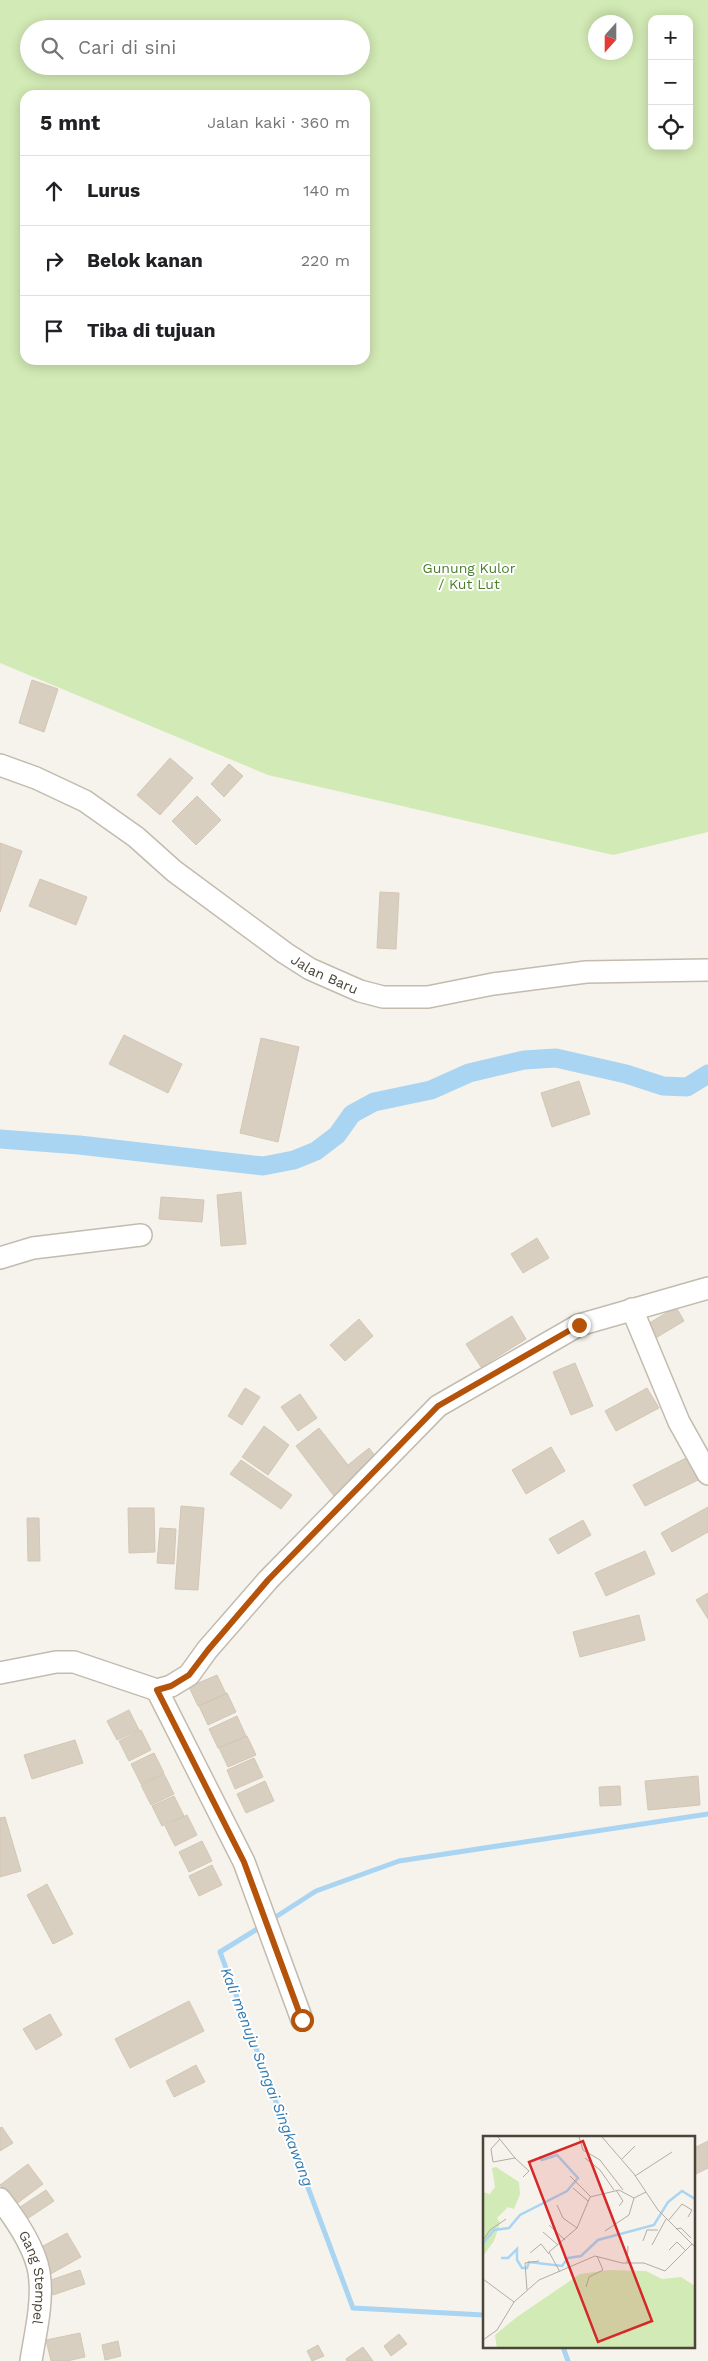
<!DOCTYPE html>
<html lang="id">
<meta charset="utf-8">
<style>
:root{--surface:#fff;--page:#f6f6f6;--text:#202124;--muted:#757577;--line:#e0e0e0}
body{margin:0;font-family:"Work Sans",sans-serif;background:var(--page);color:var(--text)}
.controls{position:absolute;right:15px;top:15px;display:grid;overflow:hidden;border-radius:10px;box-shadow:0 2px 12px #0003}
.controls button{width:45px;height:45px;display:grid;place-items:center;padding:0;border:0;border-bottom:1px solid var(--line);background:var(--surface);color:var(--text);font:25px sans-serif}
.compass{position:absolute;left:588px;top:15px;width:45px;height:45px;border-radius:50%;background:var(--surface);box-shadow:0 2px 12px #0003;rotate:201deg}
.stop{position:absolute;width:15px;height:15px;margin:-11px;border:4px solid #b45309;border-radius:50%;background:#fff}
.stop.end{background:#b45309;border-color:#fff;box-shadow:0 1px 5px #0008}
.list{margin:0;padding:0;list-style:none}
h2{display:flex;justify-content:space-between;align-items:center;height:65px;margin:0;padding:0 20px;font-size:21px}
h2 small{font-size:16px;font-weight:400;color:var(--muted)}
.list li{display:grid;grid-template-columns:32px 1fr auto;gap:15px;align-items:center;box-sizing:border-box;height:70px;padding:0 20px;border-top:1px solid var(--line)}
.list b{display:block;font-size:19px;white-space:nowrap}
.list em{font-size:16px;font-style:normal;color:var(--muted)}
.icon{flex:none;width:28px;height:28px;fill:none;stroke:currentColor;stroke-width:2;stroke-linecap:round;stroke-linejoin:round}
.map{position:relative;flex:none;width:708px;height:2361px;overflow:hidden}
.search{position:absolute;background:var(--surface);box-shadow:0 2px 12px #0003;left:20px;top:20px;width:350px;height:55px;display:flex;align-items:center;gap:12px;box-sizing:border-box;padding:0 18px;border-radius:28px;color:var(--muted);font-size:19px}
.panel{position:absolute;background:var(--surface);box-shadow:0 2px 12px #0003;left:20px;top:90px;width:350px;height:275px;border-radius:15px}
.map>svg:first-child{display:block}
.green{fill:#d2eab5;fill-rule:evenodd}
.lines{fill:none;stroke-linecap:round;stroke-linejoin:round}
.stream{stroke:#a9d4f2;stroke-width:5}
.canal{stroke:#a9d4f2;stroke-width:19}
.building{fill:#d8cfc1;stroke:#d3c7b4}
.minor-casing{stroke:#c2bbae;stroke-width:24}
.minor{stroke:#fff;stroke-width:21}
.route{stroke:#b45309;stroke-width:6}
.labels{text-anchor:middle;stroke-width:4;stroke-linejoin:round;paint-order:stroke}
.park-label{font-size:14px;fill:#4a7f2a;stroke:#fff}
.street-label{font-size:14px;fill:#4b4439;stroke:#fff}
.water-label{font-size:15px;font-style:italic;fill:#2e7ab2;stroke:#fff}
.inset-river{fill:none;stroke:#a9d4f2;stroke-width:2.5}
.inset-road{fill:none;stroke:#b2ada4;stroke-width:1}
.view{fill:#d62828;fill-opacity:0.15;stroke:#d62828;stroke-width:2.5}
.inset-edge{fill:none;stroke:#4b4439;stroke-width:2.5}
</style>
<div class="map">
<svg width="708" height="2361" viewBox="0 0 708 2361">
<rect width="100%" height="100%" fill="#f6f3ec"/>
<!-- green -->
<path class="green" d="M 0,0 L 708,0 L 708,832 L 613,855 L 268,775 L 0,663 ZM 652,19 L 689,19 L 689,146 L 652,146 ZM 596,22 L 626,22 L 626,52 L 596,52 ZM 29,29 L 361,29 L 361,66 L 29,66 ZM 25,95 L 365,95 L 365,360 L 25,360 Z"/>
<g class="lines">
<!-- stream -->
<path class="stream" d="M 271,1920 L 316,1891 L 399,1861 L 708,1814
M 262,1926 L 220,1952 L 353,2308 L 484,2315
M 563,2347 L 568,2361"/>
<!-- canal -->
<path class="canal" d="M 0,1139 L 79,1145 L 263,1166 L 294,1160 L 316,1151 L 337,1135 L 352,1114 L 374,1102 L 431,1090 L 469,1073 L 524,1060 L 556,1058 L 626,1074 L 663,1086 L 687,1087 L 708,1074"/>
</g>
<!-- building -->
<path class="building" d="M 32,680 L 58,689 L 44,732 L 19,723 Z
M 170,758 L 193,778 L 160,815 L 137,795 Z
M 229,764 L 243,776 L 224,797 L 211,784 Z
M 197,796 L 221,820 L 196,845 L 172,821 Z
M 0,843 L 22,851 L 0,912 Z
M 40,879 L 87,897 L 76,925 L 29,906 Z
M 380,892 L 399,893 L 396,949 L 377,948 Z
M 124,1035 L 182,1064 L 168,1093 L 109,1064 Z
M 261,1038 L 299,1047 L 278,1142 L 240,1133 Z
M 579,1081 L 590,1114 L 552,1127 L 541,1093 Z
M 241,1192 L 246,1244 L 221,1246 L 217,1195 Z
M 161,1197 L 204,1200 L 202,1222 L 159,1219 Z
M 537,1238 L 549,1258 L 523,1273 L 511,1254 Z
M 676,1307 L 684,1321 L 649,1342 L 641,1328 Z
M 512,1316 L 526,1339 L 481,1367 L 466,1344 Z
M 359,1319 L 373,1336 L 345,1361 L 330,1345 Z
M 575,1363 L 593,1406 L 571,1415 L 553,1372 Z
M 245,1388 L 260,1397 L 242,1425 L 228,1416 Z
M 647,1388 L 659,1408 L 616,1431 L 605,1411 Z
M 300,1394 L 317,1418 L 298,1431 L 281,1407 Z
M 264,1426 L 289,1445 L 268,1475 L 242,1457 Z
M 319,1428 L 348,1465 L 369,1448 L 380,1462 L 334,1496 L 296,1446 Z
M 551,1447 L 565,1471 L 526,1494 L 512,1470 Z
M 688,1457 L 700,1479 L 645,1506 L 633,1485 Z
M 241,1460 L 292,1495 L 281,1509 L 230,1474 Z
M 181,1506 L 204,1508 L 198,1590 L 175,1589 Z
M 708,1507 L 708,1532 L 672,1552 L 661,1533 Z
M 128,1508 L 154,1508 L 155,1552 L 129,1553 Z
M 27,1518 L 39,1518 L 40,1561 L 28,1561 Z
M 583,1520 L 591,1535 L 558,1554 L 549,1539 Z
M 160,1528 L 176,1529 L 174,1564 L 157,1563 Z
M 645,1551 L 655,1574 L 606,1596 L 595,1573 Z
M 708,1593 L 708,1619 L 696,1600 Z
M 639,1615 L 645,1640 L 580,1657 L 573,1632 Z
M 217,1675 L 226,1694 L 198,1706 L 189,1687 Z
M 227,1693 L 236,1712 L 208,1725 L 199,1706 Z
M 129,1710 L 139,1730 L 117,1740 L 107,1721 Z
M 237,1716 L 246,1736 L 218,1748 L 209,1729 Z
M 141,1730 L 151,1750 L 129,1761 L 119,1741 Z
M 247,1736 L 256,1755 L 228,1767 L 219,1748 Z
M 75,1740 L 83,1763 L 32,1779 L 24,1755 Z
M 154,1753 L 164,1773 L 141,1784 L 131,1764 Z
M 254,1758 L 263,1777 L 235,1789 L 227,1770 Z
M 164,1774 L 174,1794 L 151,1805 L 141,1785 Z
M 698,1776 L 700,1805 L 648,1810 L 645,1781 Z
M 265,1781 L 274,1801 L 246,1813 L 237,1794 Z
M 620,1786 L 621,1805 L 600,1806 L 599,1787 Z
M 174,1796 L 184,1816 L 162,1826 L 152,1806 Z
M 187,1815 L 197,1835 L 175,1846 L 165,1826 Z
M 5,1817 L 21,1871 L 0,1877 L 0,1818 Z
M 202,1841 L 212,1861 L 189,1872 L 179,1852 Z
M 212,1865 L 222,1885 L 199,1896 L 189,1876 Z
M 47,1884 L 73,1934 L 53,1944 L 27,1895 Z
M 189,2001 L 204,2031 L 130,2068 L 115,2039 Z
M 50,2014 L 62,2035 L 36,2050 L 23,2029 Z
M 196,2065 L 205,2082 L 174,2097 L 166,2081 Z
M 2,2127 L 13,2143 L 0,2151 L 0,2128 Z
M 708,2141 L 708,2168 L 694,2175 L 694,2148 Z
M 28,2164 L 43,2184 L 15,2205 L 0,2185 Z
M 46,2190 L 54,2201 L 24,2221 L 17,2209 Z
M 67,2233 L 81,2257 L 47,2276 L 34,2251 Z
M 80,2270 L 85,2284 L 53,2295 L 48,2281 Z
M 80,2333 L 85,2357 L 67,2361 L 51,2361 L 46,2340 Z
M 399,2334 L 407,2344 L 391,2356 L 384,2346 Z
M 118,2341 L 121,2356 L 105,2360 L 102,2345 Z
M 318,2345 L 324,2356 L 312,2361 L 307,2351 Z
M 363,2347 L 373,2361 L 347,2361 L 346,2359 Z"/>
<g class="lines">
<defs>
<g id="minor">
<path id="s1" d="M 0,765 L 36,778 L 85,801 L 136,837 L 174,871 L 285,953 L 310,969 L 360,991 L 383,997 L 428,997 L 493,984 L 586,972 L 708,970"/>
<path d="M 0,1258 L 33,1248 L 141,1235"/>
<path d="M 632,1309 L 679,1422 L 708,1474"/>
<path d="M 0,1673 L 56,1662 L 74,1662 L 157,1690 L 171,1686 L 189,1675 L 207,1650 L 268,1580 L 438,1406 L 579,1325 L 708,1288"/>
<path d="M 157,1690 L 244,1862 L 302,2020"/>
<path id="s2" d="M 0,2199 C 17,2221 39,2253 40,2281 C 42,2307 35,2335 31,2361"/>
</g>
</defs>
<!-- minor casing -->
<use href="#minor" class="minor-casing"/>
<!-- minor -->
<use href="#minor" class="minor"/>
</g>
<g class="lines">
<!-- route -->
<path class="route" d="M 302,2020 L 244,1862 L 157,1690 L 171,1686 L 189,1675 L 208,1650 L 268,1580 L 438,1406 L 579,1325"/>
</g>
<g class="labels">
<!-- park labels -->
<g class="park-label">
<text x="469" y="573">Gunung Kulor<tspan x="469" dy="16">/ Kut Lut</tspan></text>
</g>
<!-- street labels -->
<g class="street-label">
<text dy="5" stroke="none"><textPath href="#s1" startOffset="389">Jalan Baru</textPath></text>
<text dy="5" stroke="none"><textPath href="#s2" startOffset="88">Gang Stempel</textPath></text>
</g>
<!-- water labels -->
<g class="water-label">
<text transform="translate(267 2077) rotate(69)" y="5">Kali menuju Sungai Singkawang</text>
</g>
</g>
<!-- overview -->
<g transform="translate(483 2136)">
<rect width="212" height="212" fill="#f6f3ec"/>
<path d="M 13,31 L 36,46 L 37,58 L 31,73 L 25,71 L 14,82 L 17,87 L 11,105 L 0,120 L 0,56 L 7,58 L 12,51 L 9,32 ZM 126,134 L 163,135 L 179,143 L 198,141 L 212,150 L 212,212 L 14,212 L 12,199 L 34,181 L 97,138 Z" fill="#d2eab5"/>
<path class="inset-river" d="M 0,107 L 11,94 L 26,92 L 37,79 L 84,55 L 95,42 L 74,19 L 59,24 L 56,21M 18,122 L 25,122 L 34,113 L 34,124 L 39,132 L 44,132 L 46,126 L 79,130 L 85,122 L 98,120 L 115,104 L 171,89 L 185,66 L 199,55 L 212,63"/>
<path class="inset-road" d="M 15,1 L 32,22M 96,1 L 100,14 L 117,24 L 140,54M 119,1 L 151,38 L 175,74 L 212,111M 17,3 L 8,13 L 10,26 L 32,22 L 46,35 L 40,41M 102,22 L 117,34 L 131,54M 139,23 L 152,10M 87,40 L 108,61M 152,40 L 189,16M 90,52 L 105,65M 133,54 L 140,65 L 136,70M 74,69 L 80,82 L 94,92M 185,85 L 199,68 L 209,74 L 205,81M 66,89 L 82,104M 193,93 L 198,92 L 208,102M 122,95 L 146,79 L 151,62M 60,96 L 75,109M 0,104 L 7,94 L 23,83M 160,105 L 164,94 L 175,94M 169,109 L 183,83M 186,114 L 194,106 L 203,115M 47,117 L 58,108 L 66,118M 144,127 L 145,110M 77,136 L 66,116 L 94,92 L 107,61 L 136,54 L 151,62 L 163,56M 0,143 L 31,166M 103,151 L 106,141 L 120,134 L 114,120M 44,154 L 42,127 L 56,125M 0,204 L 14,194 L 31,166 L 56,144 L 112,120 L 139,127 L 161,127 L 182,135 L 209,108"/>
<path class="view" d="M 100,5 L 169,185 L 115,206 L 46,26 Z"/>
<rect width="212" height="212" class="inset-edge"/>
</g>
</svg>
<div class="controls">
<button>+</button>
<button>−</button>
<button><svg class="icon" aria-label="locate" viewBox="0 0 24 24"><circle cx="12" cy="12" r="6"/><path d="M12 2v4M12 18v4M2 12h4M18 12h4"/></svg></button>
</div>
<svg class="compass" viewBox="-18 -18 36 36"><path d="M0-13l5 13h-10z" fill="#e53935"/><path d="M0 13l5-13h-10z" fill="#757577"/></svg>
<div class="stop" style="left:302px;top:2020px"></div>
<div class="stop end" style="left:579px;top:1325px"></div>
<div class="search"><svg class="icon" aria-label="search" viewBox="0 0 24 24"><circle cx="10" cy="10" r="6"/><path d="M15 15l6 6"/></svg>Cari di sini</div>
<section class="panel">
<h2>5 mnt<small>Jalan kaki · 360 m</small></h2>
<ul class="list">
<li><svg class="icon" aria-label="ahead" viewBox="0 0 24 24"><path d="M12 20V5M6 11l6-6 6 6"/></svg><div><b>Lurus</b></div><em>140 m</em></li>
<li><svg class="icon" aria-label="right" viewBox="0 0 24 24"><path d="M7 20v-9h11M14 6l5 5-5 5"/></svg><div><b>Belok kanan</b></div><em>220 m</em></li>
<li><svg class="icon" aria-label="arrive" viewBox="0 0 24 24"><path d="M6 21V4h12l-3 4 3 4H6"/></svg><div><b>Tiba di tujuan</b></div></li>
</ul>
</section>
</div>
